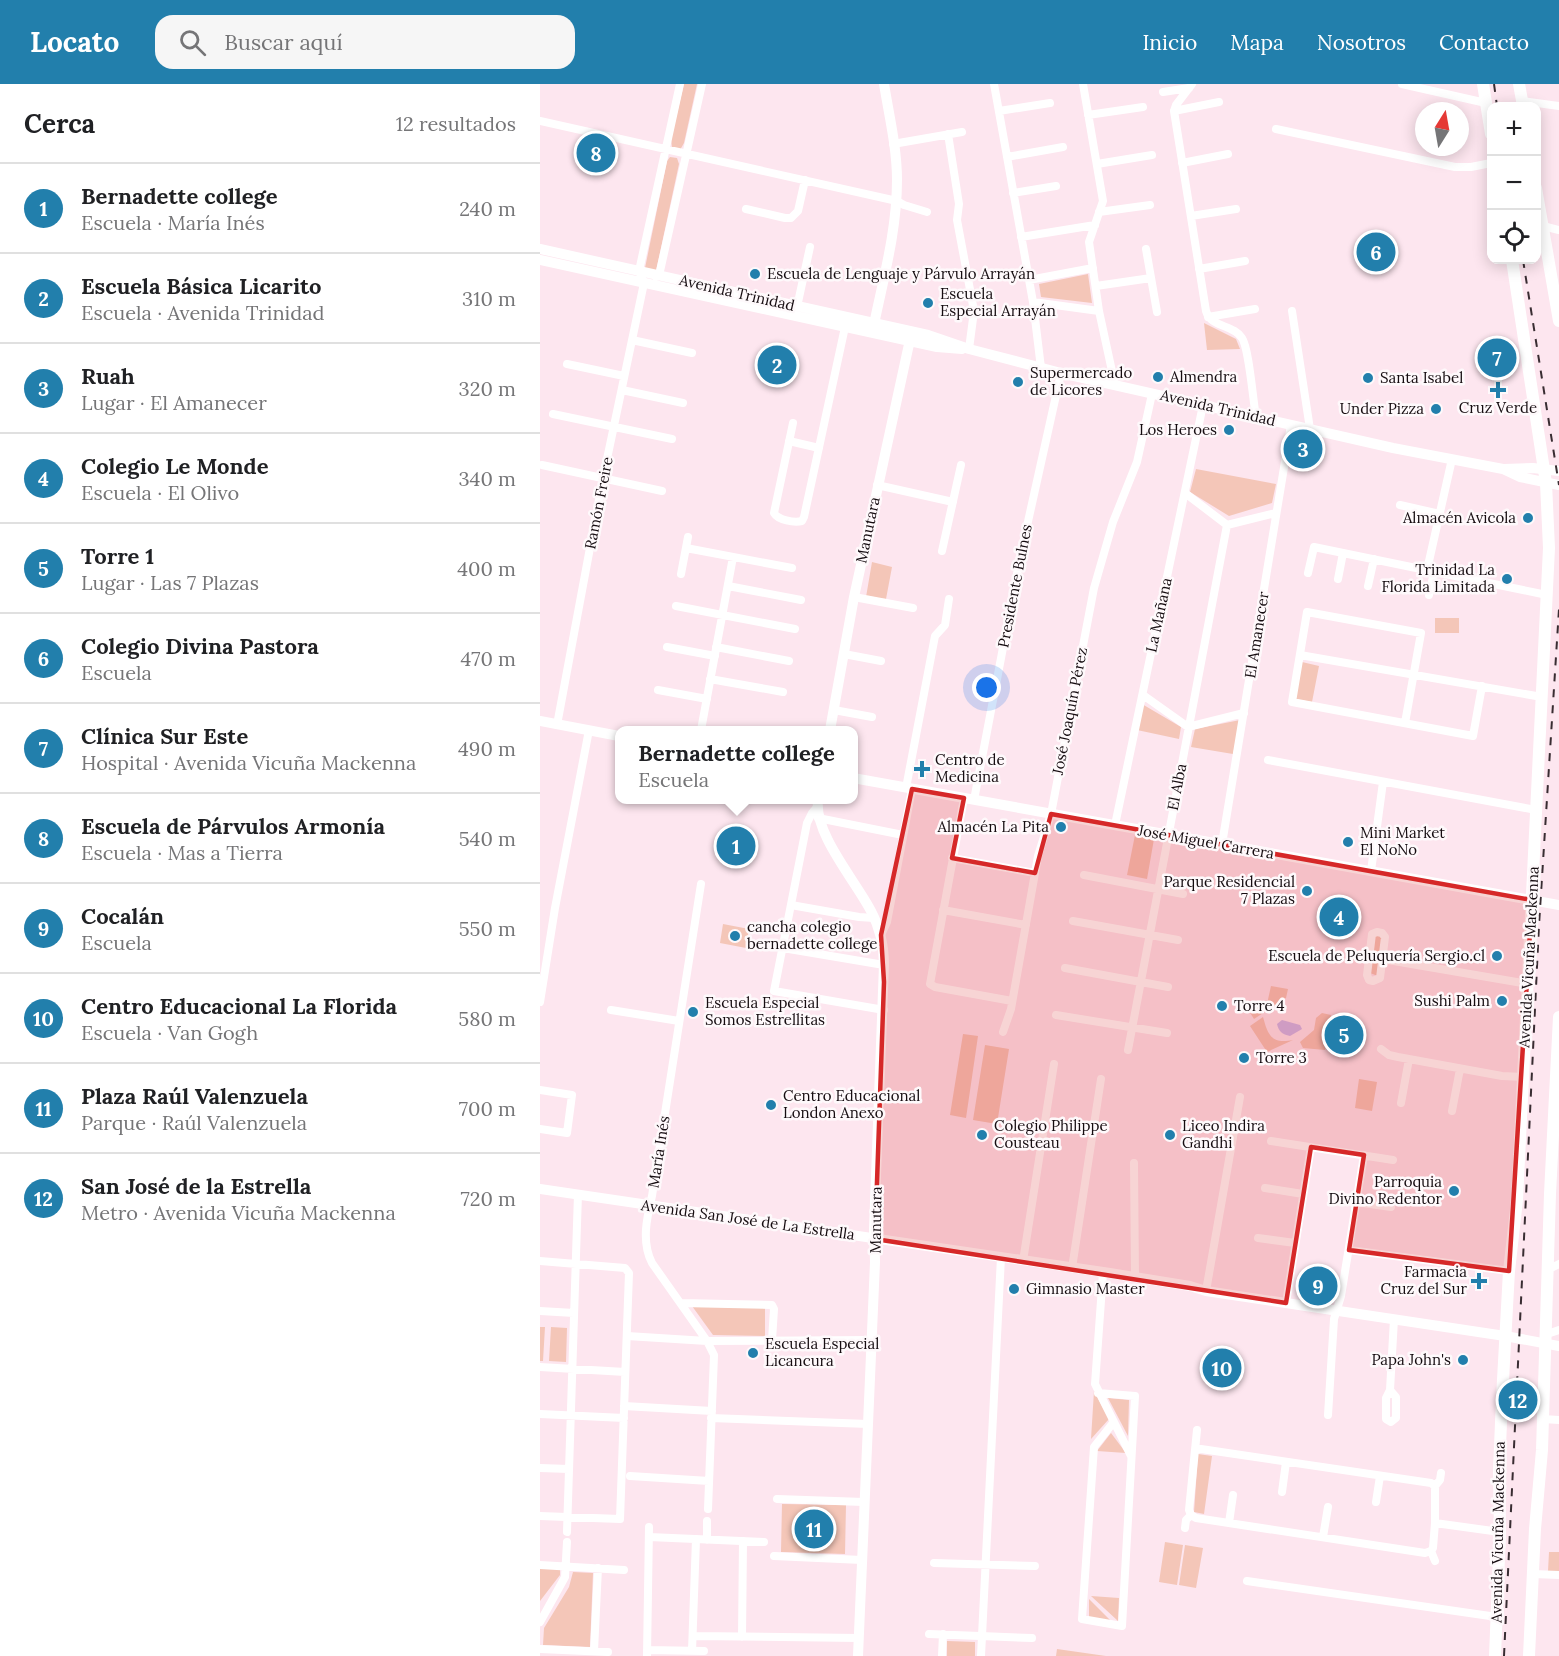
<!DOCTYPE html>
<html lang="es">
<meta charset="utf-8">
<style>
:root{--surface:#fff;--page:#f6f6f6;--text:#202124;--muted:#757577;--line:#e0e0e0;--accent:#227fac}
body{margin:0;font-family:Lora,serif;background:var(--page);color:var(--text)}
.controls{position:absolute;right:18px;top:18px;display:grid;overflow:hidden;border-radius:12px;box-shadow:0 3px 15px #0003}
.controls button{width:54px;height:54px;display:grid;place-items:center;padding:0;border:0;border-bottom:2px solid var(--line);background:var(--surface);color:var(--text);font:30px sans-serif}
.compass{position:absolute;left:875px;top:18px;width:54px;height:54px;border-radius:50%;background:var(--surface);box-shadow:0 3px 15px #0003;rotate:11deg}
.you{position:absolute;left:447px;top:604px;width:21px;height:21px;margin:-15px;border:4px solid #fff;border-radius:50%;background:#1a73e8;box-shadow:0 0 0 9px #1a73e833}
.badge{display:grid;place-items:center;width:39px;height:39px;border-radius:50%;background:var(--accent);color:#fff;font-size:20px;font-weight:700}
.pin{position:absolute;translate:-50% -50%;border:3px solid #fff;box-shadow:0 2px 6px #0006}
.popup{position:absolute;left:75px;top:642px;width:243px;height:78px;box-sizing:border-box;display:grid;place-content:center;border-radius:12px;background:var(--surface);filter:drop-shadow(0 2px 4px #0005);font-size:20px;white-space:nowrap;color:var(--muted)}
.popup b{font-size:22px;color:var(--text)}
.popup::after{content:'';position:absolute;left:50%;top:100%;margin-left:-12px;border:12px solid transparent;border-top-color:var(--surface)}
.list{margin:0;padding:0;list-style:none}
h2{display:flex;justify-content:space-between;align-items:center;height:78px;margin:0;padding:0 24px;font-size:26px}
h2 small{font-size:20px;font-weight:400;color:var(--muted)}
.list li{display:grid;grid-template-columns:39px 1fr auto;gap:18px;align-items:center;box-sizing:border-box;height:90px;padding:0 24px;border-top:2px solid var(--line)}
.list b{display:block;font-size:22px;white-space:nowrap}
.list p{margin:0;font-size:20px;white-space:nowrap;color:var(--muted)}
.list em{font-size:20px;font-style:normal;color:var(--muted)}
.icon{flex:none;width:33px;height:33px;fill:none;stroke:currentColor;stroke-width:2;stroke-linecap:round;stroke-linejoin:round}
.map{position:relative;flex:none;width:1019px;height:1572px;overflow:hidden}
header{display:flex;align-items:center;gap:36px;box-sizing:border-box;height:84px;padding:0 30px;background:var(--accent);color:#fff}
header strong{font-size:28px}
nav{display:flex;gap:33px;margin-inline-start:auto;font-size:21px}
.search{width:420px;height:54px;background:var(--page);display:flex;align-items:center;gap:15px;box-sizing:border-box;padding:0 21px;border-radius:18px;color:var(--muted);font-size:22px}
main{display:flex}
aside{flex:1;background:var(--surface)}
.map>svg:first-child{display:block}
.green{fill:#f4c6b8}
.water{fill:#ceb9ea}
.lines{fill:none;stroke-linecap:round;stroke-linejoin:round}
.street{stroke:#fff;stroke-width:8}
.secondary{stroke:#fff;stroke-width:10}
.primary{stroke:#fff;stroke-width:12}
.rail{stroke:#392d32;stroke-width:2;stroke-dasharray:8 8;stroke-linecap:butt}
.marked{fill:#d62828;fill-opacity:0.2;stroke:#d62828;stroke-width:4.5;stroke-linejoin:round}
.poi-dot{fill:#227fac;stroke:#fef9fb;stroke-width:2}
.labels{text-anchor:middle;stroke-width:5;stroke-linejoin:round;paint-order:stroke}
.poi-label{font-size:15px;fill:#150c10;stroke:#fef9fb;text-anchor:start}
.street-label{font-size:15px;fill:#150c10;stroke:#fef9fb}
</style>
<header>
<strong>Locato</strong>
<div class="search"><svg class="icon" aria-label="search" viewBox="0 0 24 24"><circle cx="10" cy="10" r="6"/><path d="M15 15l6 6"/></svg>Buscar aquí</div>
<nav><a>Inicio</a><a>Mapa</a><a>Nosotros</a><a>Contacto</a></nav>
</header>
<main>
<aside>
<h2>Cerca<small>12 resultados</small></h2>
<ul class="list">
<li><span class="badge">1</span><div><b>Bernadette college</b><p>Escuela · María Inés</p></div><em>240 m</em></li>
<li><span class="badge">2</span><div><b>Escuela Básica Licarito</b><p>Escuela · Avenida Trinidad</p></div><em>310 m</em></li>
<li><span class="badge">3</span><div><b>Ruah</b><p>Lugar · El Amanecer</p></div><em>320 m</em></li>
<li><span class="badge">4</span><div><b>Colegio Le Monde</b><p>Escuela · El Olivo</p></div><em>340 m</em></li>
<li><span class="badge">5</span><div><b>Torre 1</b><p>Lugar · Las 7 Plazas</p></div><em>400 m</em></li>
<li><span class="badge">6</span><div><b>Colegio Divina Pastora</b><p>Escuela</p></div><em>470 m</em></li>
<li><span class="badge">7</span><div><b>Clínica Sur Este</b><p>Hospital · Avenida Vicuña Mackenna</p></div><em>490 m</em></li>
<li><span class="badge">8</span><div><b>Escuela de Párvulos Armonía</b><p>Escuela · Mas a Tierra</p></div><em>540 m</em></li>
<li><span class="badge">9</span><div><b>Cocalán</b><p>Escuela</p></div><em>550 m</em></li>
<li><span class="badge">10</span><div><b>Centro Educacional La Florida</b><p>Escuela · Van Gogh</p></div><em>580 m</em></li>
<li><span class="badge">11</span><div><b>Plaza Raúl Valenzuela</b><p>Parque · Raúl Valenzuela</p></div><em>700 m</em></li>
<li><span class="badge">12</span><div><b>San José de la Estrella</b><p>Metro · Avenida Vicuña Mackenna</p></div><em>720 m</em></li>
</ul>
</aside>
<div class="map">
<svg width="1019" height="1572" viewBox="0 0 1019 1572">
<rect width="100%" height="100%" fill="#fde6ef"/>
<!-- green -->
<path class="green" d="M 144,0 L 157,0 L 144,59 L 140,66 L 132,63 L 131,55 Z
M 130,73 L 137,74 L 139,80 L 116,187 L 105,184 L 127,77 Z
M 548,190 L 552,219 L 501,213 L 499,200 Z
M 664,239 L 696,255 L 700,265 L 667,266 Z
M 656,385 L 736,400 L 732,419 L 689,432 L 650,408 Z
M 332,478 L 352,483 L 346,515 L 326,513 Z
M 895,534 L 919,534 L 919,549 L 895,549 Z
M 762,578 L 779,582 L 772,618 L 755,615 Z
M 602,620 L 641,643 L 639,655 L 597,646 Z
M 700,636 L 693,670 L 651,663 L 655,645 Z
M 595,751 L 614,755 L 607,795 L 587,791 Z
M 183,840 L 209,845 L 206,864 L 180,859 Z
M 835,852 L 843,852 L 838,892 L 830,889 Z
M 731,902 L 748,905 L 746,914 L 714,935 L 704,919 L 719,922 L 727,920 Z
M 782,929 L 791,931 L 785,966 L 763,964 L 760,958 L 774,946 L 776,934 Z
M 723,933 C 728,951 731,960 753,956 L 727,968 L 710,942 Z
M 423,950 L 438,952 L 426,1034 L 410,1031 Z
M 445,961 L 469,965 L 457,1040 L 433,1036 Z
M 819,995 L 837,998 L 832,1027 L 815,1024 Z
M 152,1222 L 225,1224 L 225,1252 L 173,1251 Z
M 0,1243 L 5,1243 L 3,1277 L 0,1277 Z
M 11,1243 L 27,1244 L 26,1278 L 9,1277 Z
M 554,1307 L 569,1335 L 551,1355 Z
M 568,1314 L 589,1316 L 588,1352 Z
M 571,1349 L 586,1369 L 557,1367 Z
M 658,1370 L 672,1372 L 664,1430 L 654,1428 Z
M 242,1420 L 306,1421 L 305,1470 L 241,1468 Z
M 625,1458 L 643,1461 L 637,1501 L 619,1498 Z
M 645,1461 L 663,1464 L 656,1504 L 639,1501 Z
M 1009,1468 L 1019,1468 L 1019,1487 L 1008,1487 Z
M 0,1484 L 20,1485 L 20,1491 L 0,1517 Z
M 33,1488 L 53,1489 L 50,1563 L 3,1561 L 4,1544 L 29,1503 Z
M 551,1512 L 579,1514 L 578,1537 Z
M 549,1515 L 573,1539 L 549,1533 Z
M 407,1557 L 435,1558 L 435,1572 L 407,1572 Z
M 517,1565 L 566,1572 L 516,1572 Z"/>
<!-- water -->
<path class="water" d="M 742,936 L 760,941 L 762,945 L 750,952 C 742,950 739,948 737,940 Z"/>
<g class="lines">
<!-- street -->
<path class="street" d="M 454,0 L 493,218 L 501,284
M 543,0 L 563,117 L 549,158 L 559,227 L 575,301
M 652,0 L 636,21 L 634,27 L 666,227 C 671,244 693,240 702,254 C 709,264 713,317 716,333
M 862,0 L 946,19
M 623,8 L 649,4
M 982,17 L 1019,22
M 459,27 L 510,19
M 634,27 L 679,18
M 548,31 L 603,23
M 0,37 L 357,117 L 364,121 L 387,128
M 736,45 L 915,83 L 931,83 L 951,79
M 408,50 L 419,120 L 417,136 L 434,227 L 429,265
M 353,60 L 422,48
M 467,73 L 523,63
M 642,79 L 688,70
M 557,80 L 612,71
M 473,109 L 516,102
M 206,125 L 245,134 L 251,134 L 258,127 L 265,96
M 559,128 L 610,121
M 651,132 L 696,125
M 1003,142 L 1019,146
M 481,153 L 555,141
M 606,165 L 617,228
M 659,185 L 705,177
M 116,193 L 119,192 L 120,187 L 162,0
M 489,196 L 553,184
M 556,202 L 611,194
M 493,218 L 559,227
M 257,223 L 270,163
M 752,227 L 770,345
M 668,233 L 715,225
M 92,256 L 152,269
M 27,280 L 84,292
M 82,306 L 143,319
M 13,330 L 132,355
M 253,339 L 234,429 C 238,436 254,439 262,437 L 264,433 L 305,243
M 249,357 L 279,364
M 2,381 L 122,407
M 337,401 L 413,418
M 645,409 L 687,441 L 736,429
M 860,421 L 900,430
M 146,464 L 252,484
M 402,467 L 421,381
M 887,486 L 912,375
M 768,489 L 774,463 L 1007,511
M 141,490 L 148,453
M 798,495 L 803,469
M 188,502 L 261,516
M 828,502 L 834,475
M 889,511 L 894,488
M 314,513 L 373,524
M 136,522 L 255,545
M 127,563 L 175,572
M 176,563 L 249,577
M 304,570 L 341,577
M 760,571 L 1002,613
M 170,595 L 243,608
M 118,606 L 167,615
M 603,611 L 648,643 L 704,629
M 294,626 L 332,633
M 865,639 L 881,549 L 767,528 L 752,618 L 933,652 L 942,602
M 17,641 L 63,394 L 104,199 L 99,187 L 140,0
M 161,646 L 193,473
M 728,676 L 996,726
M 366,704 L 395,552 L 405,541 L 409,515
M 424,714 L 390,900 L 395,903 L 472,917
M 434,716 L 481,469 L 521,289
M 277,723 L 272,729 L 267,739 L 234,907 L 344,926
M 278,734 L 363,751
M 575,741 L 663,321
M 682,760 L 751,341
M 412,774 L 495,789
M 831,787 L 843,698
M 544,791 L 643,810
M 161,800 L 112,1112 C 107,1133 101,1158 112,1179 L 167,1257 L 174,1271 L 168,1425
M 251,821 L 319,833 L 334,834
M 403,826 L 486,841
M 533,837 L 638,856
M 837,848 L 842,849 L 845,853 L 840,894 L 833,897 L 829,896 L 827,891 L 832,850 Z
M 341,851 L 347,838 L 372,705
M 243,864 L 344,881
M 842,875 L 988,900
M 525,884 L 628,903
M 0,918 L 15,824 L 49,646
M 71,926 L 139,937
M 516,931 L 627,949
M 463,948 L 471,925 L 498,772 L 511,730 L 554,504 L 573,438 L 597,378 L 612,310
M 841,965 L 849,971 L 858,973 L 962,992 L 983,993
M 588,966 L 687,441
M 0,1006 L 32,1011 L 27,1049 L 0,1045
M 861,1019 L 869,975
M 912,1027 L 920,985
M 731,1057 L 853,1076
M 594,1079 L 595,1193
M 725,1104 L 763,1110
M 816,1118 L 851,1123
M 718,1154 L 755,1159
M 809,1166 L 969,1187
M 0,1177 L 85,1184 L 89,1189 L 80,1435 L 0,1432
M 483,1177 L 514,980
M 532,1184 L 561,995
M 1009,1185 L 1019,1180
M 563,1189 L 555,1300 L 591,1372
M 666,1207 L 700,1013
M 141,1219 L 232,1221 L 234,1225 L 232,1256
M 746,1219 L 771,1063
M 0,1227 L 34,1229
M 1007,1250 L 1019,1246
M 87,1252 L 167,1257 L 332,1256
M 0,1283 L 85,1288
M 850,1306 L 856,1313 L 856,1334 L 851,1338 L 846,1335 L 846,1314 L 850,1306 L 854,1235
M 558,1309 L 595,1312 L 582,1542 L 542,1535 L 554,1363 L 573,1339
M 84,1322 L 172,1327
M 0,1330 L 84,1334
M 788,1331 L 794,1235 L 801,1212 L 824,1071
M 171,1334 L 328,1340
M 1003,1335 L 1019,1336
M 656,1366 L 661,1365 L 891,1399 L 895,1402
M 0,1384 L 29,1385
M 90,1392 L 169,1397
M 742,1408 L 746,1378
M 237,1415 L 324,1418
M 836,1418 L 840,1392
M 651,1431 L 656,1434 L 885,1469 L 891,1467
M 689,1439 L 693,1411
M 895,1439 L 960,1448
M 645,1444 L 646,1436 L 651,1431 L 649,1426 L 657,1346
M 27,1448 L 38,1110
M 109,1453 L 224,1458
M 783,1453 L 788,1423
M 167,1456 L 167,1437
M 234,1472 L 322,1476
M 895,1477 L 891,1467 L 893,1464 L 895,1439 L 895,1402 L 900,1396 L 901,1389
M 394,1479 L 495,1482
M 0,1481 L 84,1486
M 993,1490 L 1019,1491
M 707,1497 L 957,1533
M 0,1538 L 25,1493 L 27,1458
M 389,1550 L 492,1554
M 153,1552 L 319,1554
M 202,1553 L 203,1457
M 0,1565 L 68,1568
M 107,1566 L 164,1567
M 54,1567 L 58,1484
M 152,1567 L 156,1455
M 107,1572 L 109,1443
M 402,1572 L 403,1550
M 441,1572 L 461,1173"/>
<!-- secondary -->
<path class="secondary" d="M 0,165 L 388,251 L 429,265 L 521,289 L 853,364 L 963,385 L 980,393 L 1019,401
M 0,176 L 397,263 L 422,265
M 333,245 C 343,196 357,147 357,96 C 357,64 349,31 344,0
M 964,385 L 993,384 L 1019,387
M 0,637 L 79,652
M 290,646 L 314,513 L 371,251
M 313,694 L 1019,821
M 278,716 C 274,750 315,796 331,827 C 340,844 344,862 344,881 L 334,1145 L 335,1178 L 318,1572
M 0,1105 L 570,1189 L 650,1202 L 666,1207 L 965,1252 L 1019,1262"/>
<!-- primary -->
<path class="primary" d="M 943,0 L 951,50
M 979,0 L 983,22
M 996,104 L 1019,237
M 955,1572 L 960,1448 L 959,1387 L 962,1314 L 969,1187 L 977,1116 L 1009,464 L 1006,399 L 972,176
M 989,1572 L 995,1445 L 1002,1366 L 1010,1110 L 1019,933"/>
<!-- rail -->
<path class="rail" d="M 954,0 L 957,22
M 983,176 L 1019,401
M 964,1572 L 999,841 L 1019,525"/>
</g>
<!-- marked area -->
<path class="marked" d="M 372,705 L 424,714 L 412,774 L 495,789 L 511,730 L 992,816 L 969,1187 L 809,1166 L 824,1071 L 771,1063 L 746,1219 L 335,1155 L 344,898 L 341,851 Z"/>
<!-- markers -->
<g class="poi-dot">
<circle cx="215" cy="190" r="6"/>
<circle cx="388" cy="219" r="6"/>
<circle cx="618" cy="293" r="6"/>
<circle cx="828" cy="294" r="6"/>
<circle cx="478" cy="298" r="6"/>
<path d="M955 297h6v6h6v6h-6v6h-6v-6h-6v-6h6z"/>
<circle cx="896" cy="325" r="6"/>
<circle cx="689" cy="346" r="6"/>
<circle cx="988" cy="434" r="6"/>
<circle cx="967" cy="495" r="6"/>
<path d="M379 676h6v6h6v6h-6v6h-6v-6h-6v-6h6z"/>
<circle cx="521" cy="743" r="6"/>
<circle cx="808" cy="758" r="6"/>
<circle cx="767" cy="807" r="6"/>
<circle cx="195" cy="852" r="6"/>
<circle cx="957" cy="872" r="6"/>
<circle cx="962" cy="917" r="6"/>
<circle cx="682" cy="922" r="6"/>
<circle cx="153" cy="928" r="6"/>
<circle cx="704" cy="974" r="6"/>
<circle cx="231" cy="1021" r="6"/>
<circle cx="442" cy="1051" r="6"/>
<circle cx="630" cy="1051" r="6"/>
<circle cx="914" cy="1107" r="6"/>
<path d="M936 1188h6v6h6v6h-6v6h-6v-6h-6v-6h6z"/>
<circle cx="474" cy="1205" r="6"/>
<circle cx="213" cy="1269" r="6"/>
<circle cx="923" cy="1276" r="6"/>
</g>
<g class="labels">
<!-- poi labels -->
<g class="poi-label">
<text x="227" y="195">Escuela de Lenguaje y Párvulo Arrayán</text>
<text x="400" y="215">Escuela<tspan x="400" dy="17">Especial Arrayán</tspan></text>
<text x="490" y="294">Supermercado<tspan x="490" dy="17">de Licores</tspan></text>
<text x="630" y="298">Almendra</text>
<text x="840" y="299">Santa Isabel</text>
<text x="958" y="329" text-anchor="middle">Cruz Verde</text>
<text x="884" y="330" text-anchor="end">Under Pizza</text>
<text x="677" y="351" text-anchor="end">Los Heroes</text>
<text x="976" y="439" text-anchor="end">Almacén Avicola</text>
<text x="955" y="491" text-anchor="end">Trinidad La<tspan x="955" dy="17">Florida Limitada</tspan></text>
<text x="395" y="681">Centro de<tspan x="395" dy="17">Medicina</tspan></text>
<text x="509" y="748" text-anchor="end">Almacén La Pita</text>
<text x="820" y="754">Mini Market<tspan x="820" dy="17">El NoNo</tspan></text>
<text x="755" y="803" text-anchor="end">Parque Residencial<tspan x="755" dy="17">7 Plazas</tspan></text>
<text x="207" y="848">cancha colegio<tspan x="207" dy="17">bernadette college</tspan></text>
<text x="945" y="877" text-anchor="end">Escuela de Peluquería Sergio.cl</text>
<text x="950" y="922" text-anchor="end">Sushi Palm</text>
<text x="165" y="924">Escuela Especial<tspan x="165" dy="17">Somos Estrellitas</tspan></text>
<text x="694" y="927">Torre 4</text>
<text x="716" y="979">Torre 3</text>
<text x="243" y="1017">Centro Educacional<tspan x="243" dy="17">London Anexo</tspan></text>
<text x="454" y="1047">Colegio Philippe<tspan x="454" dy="17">Cousteau</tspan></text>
<text x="642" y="1047">Liceo Indira<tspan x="642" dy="17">Gandhi</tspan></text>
<text x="902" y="1103" text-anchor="end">Parroquia<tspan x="902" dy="17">Divino Redentor</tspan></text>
<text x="927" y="1193" text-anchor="end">Farmacia<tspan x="927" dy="17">Cruz del Sur</tspan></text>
<text x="486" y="1210">Gimnasio Master</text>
<text x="225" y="1265">Escuela Especial<tspan x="225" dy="17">Licancura</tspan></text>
<text x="911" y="1281" text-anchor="end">Papa John's</text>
</g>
<!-- street labels -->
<g class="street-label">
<text transform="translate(197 209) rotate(13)" y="5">Avenida Trinidad</text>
<text transform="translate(678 324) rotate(13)" y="5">Avenida Trinidad</text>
<text transform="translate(59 419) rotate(-79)" y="5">Ramón Freire</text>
<text transform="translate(328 446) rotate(-78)" y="5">Manutara</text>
<text transform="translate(475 502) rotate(-79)" y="5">Presidente Bulnes</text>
<text transform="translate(619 531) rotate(-78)" y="5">La Mañana</text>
<text transform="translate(717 551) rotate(-81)" y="5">El Amanecer</text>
<text transform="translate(530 627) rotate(-79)" y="5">José Joaquín Pérez</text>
<text transform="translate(637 703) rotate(-79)" y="5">El Alba</text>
<text transform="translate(666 758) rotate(10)" y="5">José Miguel Carrera</text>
<text transform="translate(989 873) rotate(-87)" y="5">Avenida Vicuña Mackenna</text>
<text transform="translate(119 1068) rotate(-81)" y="5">María Inés</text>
<text transform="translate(208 1136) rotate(8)" y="5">Avenida San José de La Estrella</text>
<text transform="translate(336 1136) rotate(-89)" y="5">Manutara</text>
<text transform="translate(958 1448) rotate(-89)" y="5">Avenida Vicuña Mackenna</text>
</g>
</g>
</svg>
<div class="controls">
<button>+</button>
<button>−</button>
<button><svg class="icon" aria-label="locate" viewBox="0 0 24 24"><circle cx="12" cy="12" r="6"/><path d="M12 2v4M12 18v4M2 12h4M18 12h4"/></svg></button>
</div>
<svg class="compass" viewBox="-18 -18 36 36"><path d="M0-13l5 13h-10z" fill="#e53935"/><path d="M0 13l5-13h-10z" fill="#757577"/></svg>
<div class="you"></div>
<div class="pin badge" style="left:196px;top:762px">1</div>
<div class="popup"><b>Bernadette college</b>Escuela</div>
<div class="pin badge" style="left:237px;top:281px">2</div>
<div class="pin badge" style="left:763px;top:365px">3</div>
<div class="pin badge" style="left:799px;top:833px">4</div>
<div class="pin badge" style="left:804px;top:951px">5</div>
<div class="pin badge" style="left:836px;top:168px">6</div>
<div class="pin badge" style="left:957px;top:274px">7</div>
<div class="pin badge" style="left:56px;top:69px">8</div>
<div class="pin badge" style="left:778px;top:1202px">9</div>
<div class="pin badge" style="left:682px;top:1284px">10</div>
<div class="pin badge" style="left:274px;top:1445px">11</div>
<div class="pin badge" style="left:978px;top:1316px">12</div>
</div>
</main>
